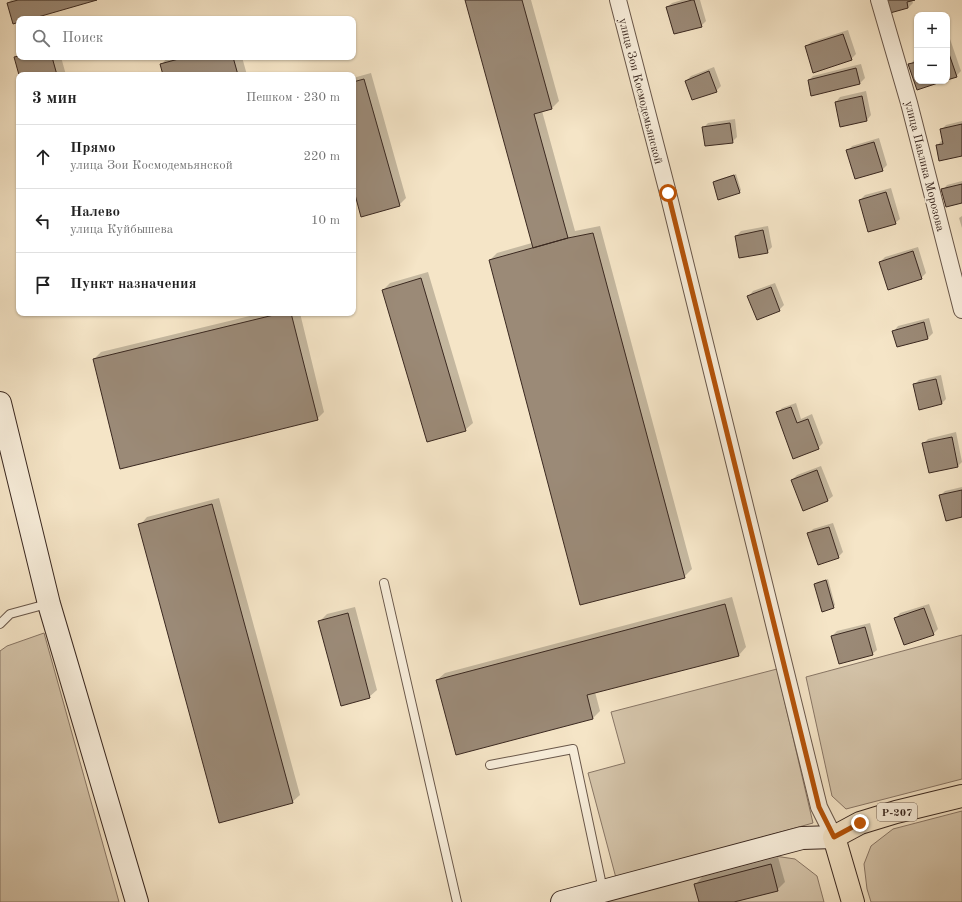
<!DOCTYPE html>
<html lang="ru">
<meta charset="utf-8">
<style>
:root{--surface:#fff;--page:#f2f2f2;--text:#222;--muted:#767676;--line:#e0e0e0}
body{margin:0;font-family:"Old Standard TT",serif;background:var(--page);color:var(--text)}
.controls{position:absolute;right:12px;top:12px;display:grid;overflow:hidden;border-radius:8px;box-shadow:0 1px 3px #0004}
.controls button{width:36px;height:36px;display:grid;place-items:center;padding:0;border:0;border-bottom:1px solid var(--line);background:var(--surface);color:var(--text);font:20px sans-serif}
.stop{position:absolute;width:12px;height:12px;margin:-9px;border:3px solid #b45309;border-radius:50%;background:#fff}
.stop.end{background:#b45309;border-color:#fff;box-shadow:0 1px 4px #0008}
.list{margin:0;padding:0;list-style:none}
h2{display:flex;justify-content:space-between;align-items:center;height:52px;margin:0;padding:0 16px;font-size:17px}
h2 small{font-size:13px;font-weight:400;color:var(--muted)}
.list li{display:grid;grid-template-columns:26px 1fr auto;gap:12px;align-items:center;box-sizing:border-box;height:64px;padding:0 16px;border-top:1px solid var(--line)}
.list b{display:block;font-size:15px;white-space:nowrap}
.list p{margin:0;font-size:13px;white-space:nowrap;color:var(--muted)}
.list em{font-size:13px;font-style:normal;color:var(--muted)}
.icon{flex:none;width:22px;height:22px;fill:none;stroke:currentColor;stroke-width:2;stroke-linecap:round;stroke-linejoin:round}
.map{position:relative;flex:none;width:962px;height:902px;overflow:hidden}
.search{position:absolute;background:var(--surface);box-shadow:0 1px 3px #0004;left:16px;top:16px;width:340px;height:44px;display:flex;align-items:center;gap:10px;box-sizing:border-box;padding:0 14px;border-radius:8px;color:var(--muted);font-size:15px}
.panel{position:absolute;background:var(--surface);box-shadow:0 1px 3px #0004;left:16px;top:72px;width:340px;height:244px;border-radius:8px}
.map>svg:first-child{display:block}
.green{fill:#d5c5ab;stroke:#887666}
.shadow{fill:#0003}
.building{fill:#9b8a77;stroke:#3a2820}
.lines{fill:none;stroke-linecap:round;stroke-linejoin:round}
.lane-casing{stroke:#69574a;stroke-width:10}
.street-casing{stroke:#69574a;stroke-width:18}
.secondary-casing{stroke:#3a2820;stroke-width:24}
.primary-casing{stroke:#3a2820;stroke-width:24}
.lane{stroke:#f8eedb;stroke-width:8}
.street{stroke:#f8eedb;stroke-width:16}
.secondary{stroke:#f8eedb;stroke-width:22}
.primary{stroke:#f5e5c7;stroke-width:22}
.route{stroke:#b45309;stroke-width:5}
.labels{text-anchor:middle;stroke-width:3.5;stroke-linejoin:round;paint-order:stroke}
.shield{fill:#f8eedb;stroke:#736358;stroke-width:1}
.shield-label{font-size:11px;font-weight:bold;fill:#3a2820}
.street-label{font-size:12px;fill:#3a2820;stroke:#f8eedb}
</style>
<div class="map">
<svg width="962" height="902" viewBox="0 0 962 902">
<rect width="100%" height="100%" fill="#f5e5c7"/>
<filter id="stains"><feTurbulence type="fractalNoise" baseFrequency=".005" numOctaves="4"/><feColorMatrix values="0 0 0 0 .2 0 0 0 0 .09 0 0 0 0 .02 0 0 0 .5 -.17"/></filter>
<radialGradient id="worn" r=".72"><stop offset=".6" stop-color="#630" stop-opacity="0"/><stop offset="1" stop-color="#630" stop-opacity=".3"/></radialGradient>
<!-- green -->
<path class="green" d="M 44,633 L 119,902 L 0,902 L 0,651 L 7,646 Z
M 962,635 L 962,779 L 846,809 L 832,796 L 806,677 Z
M 777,669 L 813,823 L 616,878 L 588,773 L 625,763 L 611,712 Z
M 962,811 L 962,902 L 871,902 L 867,889 L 864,864 L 871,846 L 893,829 Z
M 768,855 L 795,859 L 817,876 L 824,902 L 598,902 Z"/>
<!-- shadow -->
<path class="shadow" d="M 11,0 L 93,0 L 27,19 L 19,19 L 19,21 L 8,3 Z
M 466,0 L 531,0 L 559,101 L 552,108 L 542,111 L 575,231 L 600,226 L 692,569 L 684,577 L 490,260 L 497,253 L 532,243 Z
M 682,0 L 700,0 L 706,21 L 701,26 L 667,7 L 672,3 Z
M 888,0 L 912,0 L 913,3 L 908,8 Z
M 848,30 L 856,54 L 851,59 L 806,47 L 811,42 Z
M 950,39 L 961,71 L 956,76 L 947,79 L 947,40 Z
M 19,54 L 19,57 L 61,57 L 66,75 L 20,75 L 15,58 Z
M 168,57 L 242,57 L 247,75 L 164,75 L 161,65 Z
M 917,59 L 917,81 L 941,81 L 918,89 L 910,65 L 914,60 Z
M 861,64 L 865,78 L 860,83 L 812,95 L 809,80 L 813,76 Z
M 714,67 L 721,86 L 716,91 L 686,81 L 691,76 Z
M 371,73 L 406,198 L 399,205 L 353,184 L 353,78 Z
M 866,91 L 871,115 L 867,120 L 836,102 L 840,97 Z
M 735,119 L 737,137 L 732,142 L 703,128 L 708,123 Z
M 962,121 L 962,155 L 937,146 L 941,141 L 944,140 L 941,130 L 946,125 Z
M 879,138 L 887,165 L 882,170 L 848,151 L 852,146 Z
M 736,174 L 741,190 L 739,193 L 714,182 L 716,180 Z
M 962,181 L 962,202 L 943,190 L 947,185 Z
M 891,188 L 900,219 L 895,223 L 860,200 L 865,195 Z
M 962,216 L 962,228 L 959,218 Z
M 768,226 L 772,247 L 767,252 L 736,236 L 741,231 Z
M 918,247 L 926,273 L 921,278 L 880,262 L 885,257 Z
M 428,272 L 473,423 L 465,430 L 383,290 L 390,283 Z
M 775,283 L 784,305 L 779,310 L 749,296 L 753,291 Z
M 262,313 L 300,313 L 324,412 L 317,419 L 94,359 L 101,352 Z
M 929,318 L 933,333 L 928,338 L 897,346 L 894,331 L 898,326 Z
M 941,375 L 946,399 L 942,403 L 914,385 L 919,380 Z
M 796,403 L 801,419 L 812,414 L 823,443 L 818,448 L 777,413 L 782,408 Z
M 956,432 L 962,462 L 958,466 L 929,472 L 923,444 L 928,439 Z
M 821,466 L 833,496 L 828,500 L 804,510 L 792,480 L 797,475 Z
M 962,487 L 962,516 L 940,496 L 945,491 Z
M 219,498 L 300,795 L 292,802 L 140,525 L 147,517 Z
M 833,523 L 843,552 L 838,557 L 809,534 L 813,529 Z
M 828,579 L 835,605 L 833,607 L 815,584 L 817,582 Z
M 732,597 L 746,647 L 739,655 L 595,692 L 600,711 L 593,718 L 457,754 L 437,680 L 445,673 Z
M 929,604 L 938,629 L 933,634 L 896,618 L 900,613 Z
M 355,607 L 377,690 L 369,697 L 319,622 L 327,614 Z
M 870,623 L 877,650 L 872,654 L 832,636 L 837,631 Z
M 778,857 L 785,882 L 777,890 L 730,902 L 700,902 L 695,885 L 702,877 Z"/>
<!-- building -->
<path class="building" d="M 18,0 L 97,0 L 31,19 L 19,19 L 19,22 L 13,24 L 7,3 Z
M 465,0 L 522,0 L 552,109 L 534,114 L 568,238 L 533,248 Z
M 692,0 L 694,0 L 702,27 L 674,34 L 666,7 Z
M 887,0 L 915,0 L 907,2 L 908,8 L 890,13 Z
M 843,34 L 852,60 L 813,73 L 805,46 Z
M 947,48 L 957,77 L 947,80 Z
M 19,56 L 19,57 L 52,57 L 57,75 L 19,75 L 14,57 Z
M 186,57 L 233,57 L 238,75 L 163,75 L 160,64 Z
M 917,62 L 917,81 L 944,81 L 917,90 L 908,64 Z
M 856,68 L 860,84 L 811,96 L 808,80 Z
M 709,71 L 717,92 L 692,100 L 685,81 Z
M 364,79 L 400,206 L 361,217 L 353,187 L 353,82 Z
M 862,96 L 867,121 L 840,127 L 835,102 Z
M 730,123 L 733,143 L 705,146 L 702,127 Z
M 962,124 L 962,156 L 939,161 L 936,145 L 943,144 L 940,129 Z
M 874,142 L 883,171 L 855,179 L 846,150 Z
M 734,175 L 740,193 L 718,200 L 713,182 Z
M 962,184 L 962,203 L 946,207 L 941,189 Z
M 886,192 L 896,224 L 868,232 L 859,200 Z
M 763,230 L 768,253 L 739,258 L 735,236 Z
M 593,233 L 685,578 L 580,605 L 489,260 L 568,238 Z
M 913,251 L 922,279 L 888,290 L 879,262 Z
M 421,278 L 466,431 L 427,442 L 382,290 Z
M 771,287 L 780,311 L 757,320 L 747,296 Z
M 282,313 L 291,313 L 318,420 L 120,469 L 93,359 Z
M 924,322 L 928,339 L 897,347 L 892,331 Z
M 936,379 L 942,404 L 919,410 L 913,384 Z
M 791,407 L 797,423 L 808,419 L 819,449 L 793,459 L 776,412 Z
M 952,437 L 958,467 L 929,473 L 922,443 Z
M 817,470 L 828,501 L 803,511 L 791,480 Z
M 962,490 L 962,517 L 946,521 L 939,495 Z
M 212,504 L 293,803 L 219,823 L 138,524 Z
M 829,527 L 839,558 L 818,565 L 807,533 Z
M 826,580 L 834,608 L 822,612 L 814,584 Z
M 725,604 L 739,656 L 587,695 L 593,719 L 456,755 L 436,680 Z
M 924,608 L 934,635 L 904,645 L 894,618 Z
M 348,613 L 370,698 L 341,706 L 318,621 Z
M 865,627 L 873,655 L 839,664 L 831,636 Z
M 771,864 L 778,891 L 734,902 L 699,902 L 694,884 Z"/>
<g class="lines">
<defs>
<path id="lane" d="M 384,583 L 457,902
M 0,624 L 10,614 L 47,604
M 490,765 L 573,749 L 603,890"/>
<path id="street" d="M 618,0 L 668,193 L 819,807 L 834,837
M 879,0 L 909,103 L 962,310"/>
<path id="secondary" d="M 0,403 L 49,604 L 137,902
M 562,902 L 802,838 L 834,837"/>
<path id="primary" d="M 853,902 L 834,837 L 860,823 L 896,812 L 962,796"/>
</defs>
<!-- lane casing -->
<use href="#lane" class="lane-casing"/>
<!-- street casing -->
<use href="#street" class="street-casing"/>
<!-- secondary casing -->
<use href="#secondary" class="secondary-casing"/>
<!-- primary casing -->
<use href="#primary" class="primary-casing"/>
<!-- lane -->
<use href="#lane" class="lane"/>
<!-- street -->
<use href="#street" class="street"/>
<!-- secondary -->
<use href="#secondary" class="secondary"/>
<!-- primary -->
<use href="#primary" class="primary"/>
</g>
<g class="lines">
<!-- route -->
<path class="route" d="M 668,193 L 819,807 L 834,837 L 860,823"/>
</g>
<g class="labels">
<!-- shield labels -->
<rect class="shield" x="877" y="803" width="40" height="18" rx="3"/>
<g class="shield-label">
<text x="897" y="816">Р-207</text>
</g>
<!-- street labels -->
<g class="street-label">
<text transform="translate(641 91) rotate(76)" y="4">улица Зои Космодемьянской</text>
<text transform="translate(925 166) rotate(76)" y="4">улица Павлика Морозова</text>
</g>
</g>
<rect width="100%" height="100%" filter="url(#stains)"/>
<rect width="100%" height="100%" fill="url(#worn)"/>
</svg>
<div class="controls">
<button>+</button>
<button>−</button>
</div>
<div class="stop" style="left:668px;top:193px"></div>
<div class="stop end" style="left:860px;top:823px"></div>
<div class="search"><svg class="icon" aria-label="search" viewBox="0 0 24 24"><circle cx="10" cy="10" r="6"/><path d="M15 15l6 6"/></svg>Поиск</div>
<section class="panel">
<h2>3 мин<small>Пешком · 230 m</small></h2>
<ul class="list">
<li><svg class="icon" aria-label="ahead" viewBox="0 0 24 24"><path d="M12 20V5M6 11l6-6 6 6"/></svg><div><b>Прямо</b><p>улица Зои Космодемьянской</p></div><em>220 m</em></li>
<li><svg class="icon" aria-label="left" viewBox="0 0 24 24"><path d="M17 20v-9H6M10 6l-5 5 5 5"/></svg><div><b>Налево</b><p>улица Куйбышева</p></div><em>10 m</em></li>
<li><svg class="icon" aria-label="arrive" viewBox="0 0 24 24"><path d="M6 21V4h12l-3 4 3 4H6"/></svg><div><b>Пункт назначения</b></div></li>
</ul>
</section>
</div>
